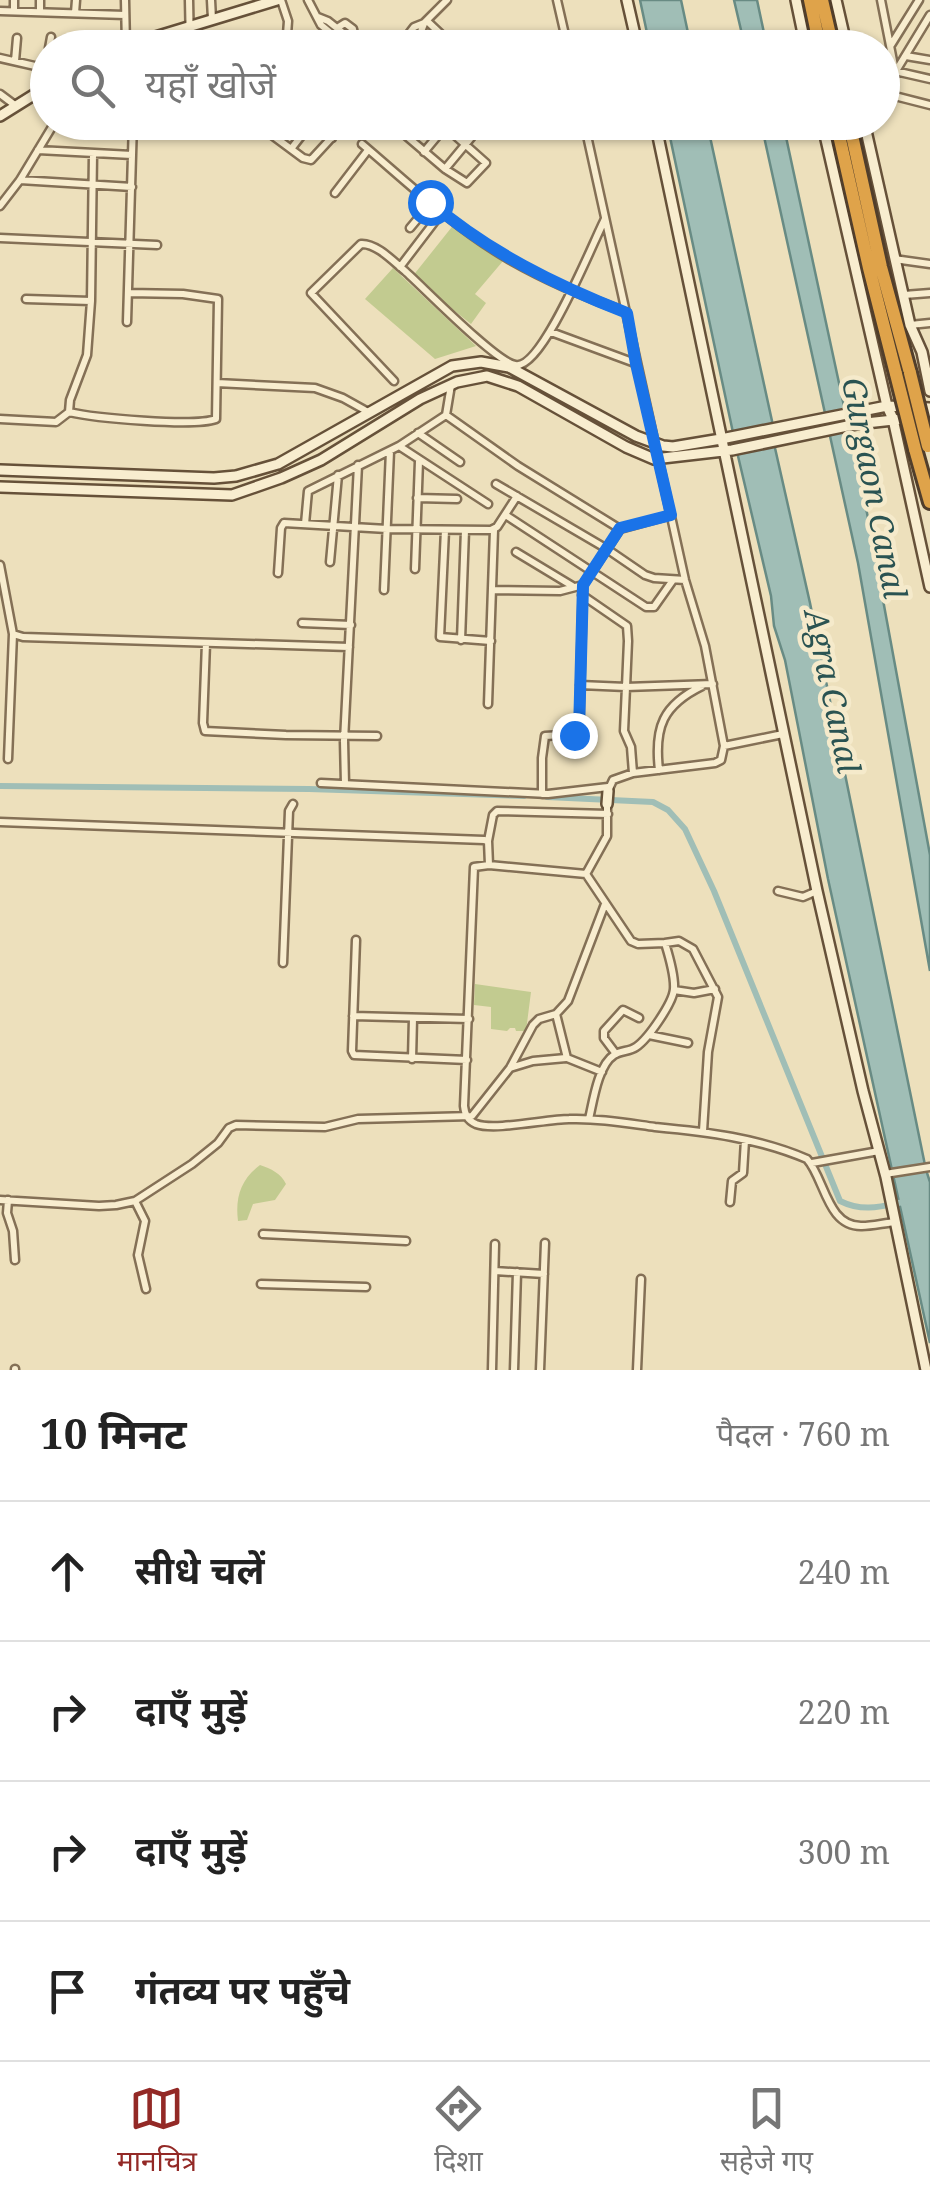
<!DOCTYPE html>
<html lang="hi">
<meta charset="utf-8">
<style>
:root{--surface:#fff;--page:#f6f6f6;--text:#222;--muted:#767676;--line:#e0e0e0;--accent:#932926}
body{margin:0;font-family:"Noto Serif","Noto Sans Devanagari",serif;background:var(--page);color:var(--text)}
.stop{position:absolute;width:30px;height:30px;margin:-22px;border:8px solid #1a73e8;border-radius:50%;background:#fff}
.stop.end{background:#1a73e8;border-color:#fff;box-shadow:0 2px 10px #0008}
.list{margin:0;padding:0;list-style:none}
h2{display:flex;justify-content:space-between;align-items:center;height:130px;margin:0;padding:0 40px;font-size:42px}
h2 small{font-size:32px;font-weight:400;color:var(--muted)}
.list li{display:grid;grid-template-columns:65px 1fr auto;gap:30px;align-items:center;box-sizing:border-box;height:140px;padding:0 40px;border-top:2px solid var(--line)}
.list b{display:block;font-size:38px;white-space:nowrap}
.list em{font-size:32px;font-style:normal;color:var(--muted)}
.icon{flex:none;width:55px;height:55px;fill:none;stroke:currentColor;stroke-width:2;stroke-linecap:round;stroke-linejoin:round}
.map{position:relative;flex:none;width:930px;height:1370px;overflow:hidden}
.search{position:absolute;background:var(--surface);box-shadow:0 2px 8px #0004;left:30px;right:30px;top:30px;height:110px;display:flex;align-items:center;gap:25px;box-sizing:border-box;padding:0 35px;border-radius:55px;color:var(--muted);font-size:38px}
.sheet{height:690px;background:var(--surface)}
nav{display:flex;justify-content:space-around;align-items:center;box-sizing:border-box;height:140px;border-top:2px solid var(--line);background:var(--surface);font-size:28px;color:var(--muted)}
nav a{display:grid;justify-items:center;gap:5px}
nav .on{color:var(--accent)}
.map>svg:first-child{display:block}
.green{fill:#c2cb90}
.water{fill:#a0beb6;stroke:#688b84;stroke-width:2.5}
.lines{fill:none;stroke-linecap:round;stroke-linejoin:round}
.canal{stroke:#a0beb6;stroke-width:6}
.street-casing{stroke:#847056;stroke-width:11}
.secondary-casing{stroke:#665139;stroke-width:14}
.highway-casing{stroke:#513e2b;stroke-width:18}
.street{stroke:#f8edcf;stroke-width:6}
.secondary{stroke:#f8edcf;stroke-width:9}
.highway{stroke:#dfa34a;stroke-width:12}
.highway-bridge-casing{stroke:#513e2b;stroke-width:18;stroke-linecap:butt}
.highway-bridge{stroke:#dfa34a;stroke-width:12}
.route{stroke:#1a73e8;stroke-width:12}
.labels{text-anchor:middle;stroke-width:9;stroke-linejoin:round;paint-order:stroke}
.water-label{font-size:32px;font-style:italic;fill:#2a5352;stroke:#f5eacb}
</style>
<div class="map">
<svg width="930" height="1370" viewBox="0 0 930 1370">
<rect width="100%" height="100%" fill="#ede0bc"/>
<!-- green -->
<path class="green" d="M 455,223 L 503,261 L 475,294 L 486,303 L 471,324 L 412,277 Z
M 393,268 L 476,346 L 435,359 L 365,299 Z
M 475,984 L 531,992 L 526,1031 L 516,1031 L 515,1028 L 510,1028 L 507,1031 L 491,1029 L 491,1007 L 474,1005 Z
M 260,1165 C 271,1169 281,1173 286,1184 L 275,1200 L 253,1204 L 247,1220 L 238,1221 C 235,1197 241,1179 260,1165 Z"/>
<!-- water -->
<path class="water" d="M 640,0 L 681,0 L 691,47 L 650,47 Z
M 734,0 L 757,0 L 767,47 L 745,47 Z
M 667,123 L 707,123 L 772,421 L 775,448 L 810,603 L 926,1170 L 930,1182 L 930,1343 L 828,879 L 785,660 L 774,626 L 771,596 L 738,456 Z
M 761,123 L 783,123 L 867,513 L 930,855 L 930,971 L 858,563 Z"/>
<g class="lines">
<!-- canal -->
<path class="canal" d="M 0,786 L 309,789 L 524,796
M 547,797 L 653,802 L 668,810 L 685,829 L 714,891 L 840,1201 C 864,1213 883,1206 908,1201"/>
<defs>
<path id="street" d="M 125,0 L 126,45
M 189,0 L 190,48
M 211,0 L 212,19
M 281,0 L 288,21 L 286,48
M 308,0 L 321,25 L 349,48
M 557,0 L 568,48
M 881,0 L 895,71 L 930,79
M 0,11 L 125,15
M 14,11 L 14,0
M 40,12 L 40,0
M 75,13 L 76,0
M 318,17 L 328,21 L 362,48
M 427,21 L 445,38 L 447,43 L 445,48
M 337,28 L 345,23 L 353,29 L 354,34 L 351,39
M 891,45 L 919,0
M 49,48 L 51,37
M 331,48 L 337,39
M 398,48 L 414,27 L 424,23 L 447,0
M 408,48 L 420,34 L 424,24
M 906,56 L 930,60
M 0,58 L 48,69
M 15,61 L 17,38
M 883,93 L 930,105
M 0,94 L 16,106
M 882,94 L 930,15
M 275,122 L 270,130 L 272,135 L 303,158 L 311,160 L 346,122
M 309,122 L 332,138
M 390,122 L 445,169 L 467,183 L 486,163 L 440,122
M 584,122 L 685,580 L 705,646 L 724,746 L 721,760 L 715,763 L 633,773 L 613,780 L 608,791
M 362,144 C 408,183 454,227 507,258 C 545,280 585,297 626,312
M 291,149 L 312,122
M 38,150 L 132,155
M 424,152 L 449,122
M 93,154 L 91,301 L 87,355 L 70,400 L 69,412 C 94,418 194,427 216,419 L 218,299 L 183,294 L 129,293
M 445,169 L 484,122
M 20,180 L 132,187
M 335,193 L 368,150
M 0,206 L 20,180 L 55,122
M 410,228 L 431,203
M 0,238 L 157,245
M 894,259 L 930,264
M 400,267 L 442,212
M 904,295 L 930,293
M 26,299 L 91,301
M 127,322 L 133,122
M 910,325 L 930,323
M 551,332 L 635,363
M 394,381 L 311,293 L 361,244 C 376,243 393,261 405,271 C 424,288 495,361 515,365 C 542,371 593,242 605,219
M 217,383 L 315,388 L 343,398 L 370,413
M 446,415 L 518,466 L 620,529
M 0,419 L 56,422 L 69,412
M 418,433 L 460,462
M 399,446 L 488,504
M 496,484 L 607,549 L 645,575 L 654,578 L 685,580
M 417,498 L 457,499
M 507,516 L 646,607 L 654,607 L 673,580
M 305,524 L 308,491 L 399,446 L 446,415 L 451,385
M 445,530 L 440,637 L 491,641
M 516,552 L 574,587
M 330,562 L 338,475
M 0,565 L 13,634 L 23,637 L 349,647
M 415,569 L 419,461
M 278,573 L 281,528 L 284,523 L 387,529 L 491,530 L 497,527 L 517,496
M 384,590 L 390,451
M 493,590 L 560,591 L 583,585
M 582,595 L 627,626 L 628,641 L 626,687 L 713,684
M 302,623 L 351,625
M 461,640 L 465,530
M 206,643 L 203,723 L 205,731 L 286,735 L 377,736
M 580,685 L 626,687 L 624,731 L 631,747 L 633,773
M 488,704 L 494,530
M 724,746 L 783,734
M 8,759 L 13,634
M 659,770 C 654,727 663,705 702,686
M 321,783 L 548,794 L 608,787
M 345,784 L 344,741 L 358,465
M 542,794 L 542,758 L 545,736 L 579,734 L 583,585 L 620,529 L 671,515
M 607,804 L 607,836 L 586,874 L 489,865 L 474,867 L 464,1106 C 465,1114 467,1120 476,1124 C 495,1131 547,1119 569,1119 C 598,1118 626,1123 655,1127 C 707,1132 758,1138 807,1159 C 825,1179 827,1227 862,1226 C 872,1226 884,1223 895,1222
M 0,822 L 484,840 L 488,841 L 489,865
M 488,841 L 493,815 L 497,811 L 608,814
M 586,874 L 631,941 L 638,944 L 665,943 C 669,956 675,975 674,989 C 673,1003 648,1039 636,1047 C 629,1052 621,1050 614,1055 C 598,1065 593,1102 589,1119
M 778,891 L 803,897 L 817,891
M 356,940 L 352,1051 L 354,1055 L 467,1060
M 665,943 L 679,941 L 693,949 L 718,997 L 708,1052 L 703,1131
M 283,963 L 289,811 L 293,804
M 674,990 L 694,993 L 715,989
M 556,1014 L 567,1058 L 602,1072
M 353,1016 L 469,1019
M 649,1035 L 688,1043
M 616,1054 L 604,1038 L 604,1031 L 623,1010 L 639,1018
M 412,1059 L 413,1018
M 510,1068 L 533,1061 L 566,1058
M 812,1163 L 879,1151
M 885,1174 L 930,1167
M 0,1200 L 99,1206 L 116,1205 L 135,1201 L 192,1164 L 218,1143 L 229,1128 L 236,1125 L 325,1127 L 358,1119 L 472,1116 L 510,1068 L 533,1025 L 539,1019 L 556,1014 L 568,1001 L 605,904
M 8,1200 L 7,1213 L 13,1231 L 15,1260
M 135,1201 L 145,1221 L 138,1255 L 146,1289
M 730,1202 L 732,1181 L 743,1173 L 745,1140
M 263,1234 L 406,1241
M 495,1271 L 544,1274
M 261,1284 L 366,1287
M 15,1370 L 15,1369
M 492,1370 L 495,1244
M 514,1370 L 517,1272
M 540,1370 L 545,1243
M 637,1370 L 641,1279"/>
<path id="secondary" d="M 627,0 L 638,48
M 796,0 L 806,48
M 836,0 L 847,48
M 119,48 L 277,0
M 0,116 L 48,86
M 655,122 L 817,891 L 863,1091 L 886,1177 L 926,1370
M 822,122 L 887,406 L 893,419 L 930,587
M 864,122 L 910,325 L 922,352 L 930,391
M 0,470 L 214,478 L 236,476 L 278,464 L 452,366 L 481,362 L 509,367 L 636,436 L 663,446 L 673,447 L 721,439 L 887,406 L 930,408
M 0,487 L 232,495 L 281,478 L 321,460 L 420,399 L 457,382 L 487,376 L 518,386 L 626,447 L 654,459 L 732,450 L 857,424 L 930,416
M 607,804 L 608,791"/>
<path id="highway" d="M 810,0 L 820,48
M 822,0 L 833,48
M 836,122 L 869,268 L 896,374
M 849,122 L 881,267 L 910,373
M 915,449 L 930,502"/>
</defs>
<!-- street casing -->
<use href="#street" class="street-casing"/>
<!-- secondary casing -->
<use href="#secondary" class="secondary-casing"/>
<!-- highway casing -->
<use href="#highway" class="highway-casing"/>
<!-- street -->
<use href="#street" class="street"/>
<!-- secondary -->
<use href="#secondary" class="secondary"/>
<!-- highway -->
<use href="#highway" class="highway"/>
<defs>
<path id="highway-bridge" d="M 910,373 L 928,446
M 896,374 L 915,449"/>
</defs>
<!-- highway-bridge casing -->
<use href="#highway-bridge" class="highway-bridge-casing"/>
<!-- highway-bridge -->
<use href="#highway-bridge" class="highway-bridge"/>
</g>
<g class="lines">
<!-- route -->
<path class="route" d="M 430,202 C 489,252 555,285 627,313 L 636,364 L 671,515 L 620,528 L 583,585 L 579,731 L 577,735 L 574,735"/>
</g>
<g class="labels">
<!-- water labels -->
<g class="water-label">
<text transform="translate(874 488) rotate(79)" y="11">Gurgaon Canal</text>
<text transform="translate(832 691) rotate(78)" y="11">Agra Canal</text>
</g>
</g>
</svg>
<div class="stop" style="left:430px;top:202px"></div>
<div class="stop end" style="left:574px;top:735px"></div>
<div class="search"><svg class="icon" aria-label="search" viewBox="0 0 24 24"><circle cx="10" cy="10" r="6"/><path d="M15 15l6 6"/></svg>यहाँ खोजें</div>
</div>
<section class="sheet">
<h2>10 मिनट<small>पैदल · 760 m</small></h2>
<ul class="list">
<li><svg class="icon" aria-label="ahead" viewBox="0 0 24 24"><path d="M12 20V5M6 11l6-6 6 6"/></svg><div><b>सीधे चलें</b></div><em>240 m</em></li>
<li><svg class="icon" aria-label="right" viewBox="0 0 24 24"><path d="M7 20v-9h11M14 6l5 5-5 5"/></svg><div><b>दाएँ मुड़ें</b></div><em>220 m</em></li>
<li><svg class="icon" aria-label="right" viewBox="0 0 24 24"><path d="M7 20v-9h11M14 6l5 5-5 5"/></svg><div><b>दाएँ मुड़ें</b></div><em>300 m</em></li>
<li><svg class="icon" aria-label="arrive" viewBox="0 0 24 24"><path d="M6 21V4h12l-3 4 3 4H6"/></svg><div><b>गंतव्य पर पहुँचे</b></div></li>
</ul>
</section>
<nav>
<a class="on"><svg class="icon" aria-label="map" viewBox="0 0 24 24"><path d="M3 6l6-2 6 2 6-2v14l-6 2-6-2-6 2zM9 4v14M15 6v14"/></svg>मानचित्र</a>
<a><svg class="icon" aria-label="directions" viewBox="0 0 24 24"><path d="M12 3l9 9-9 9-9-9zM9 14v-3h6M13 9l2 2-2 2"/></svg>दिशा</a>
<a><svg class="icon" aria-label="saved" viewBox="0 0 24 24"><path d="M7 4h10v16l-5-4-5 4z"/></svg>सहेजे गए</a>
</nav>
